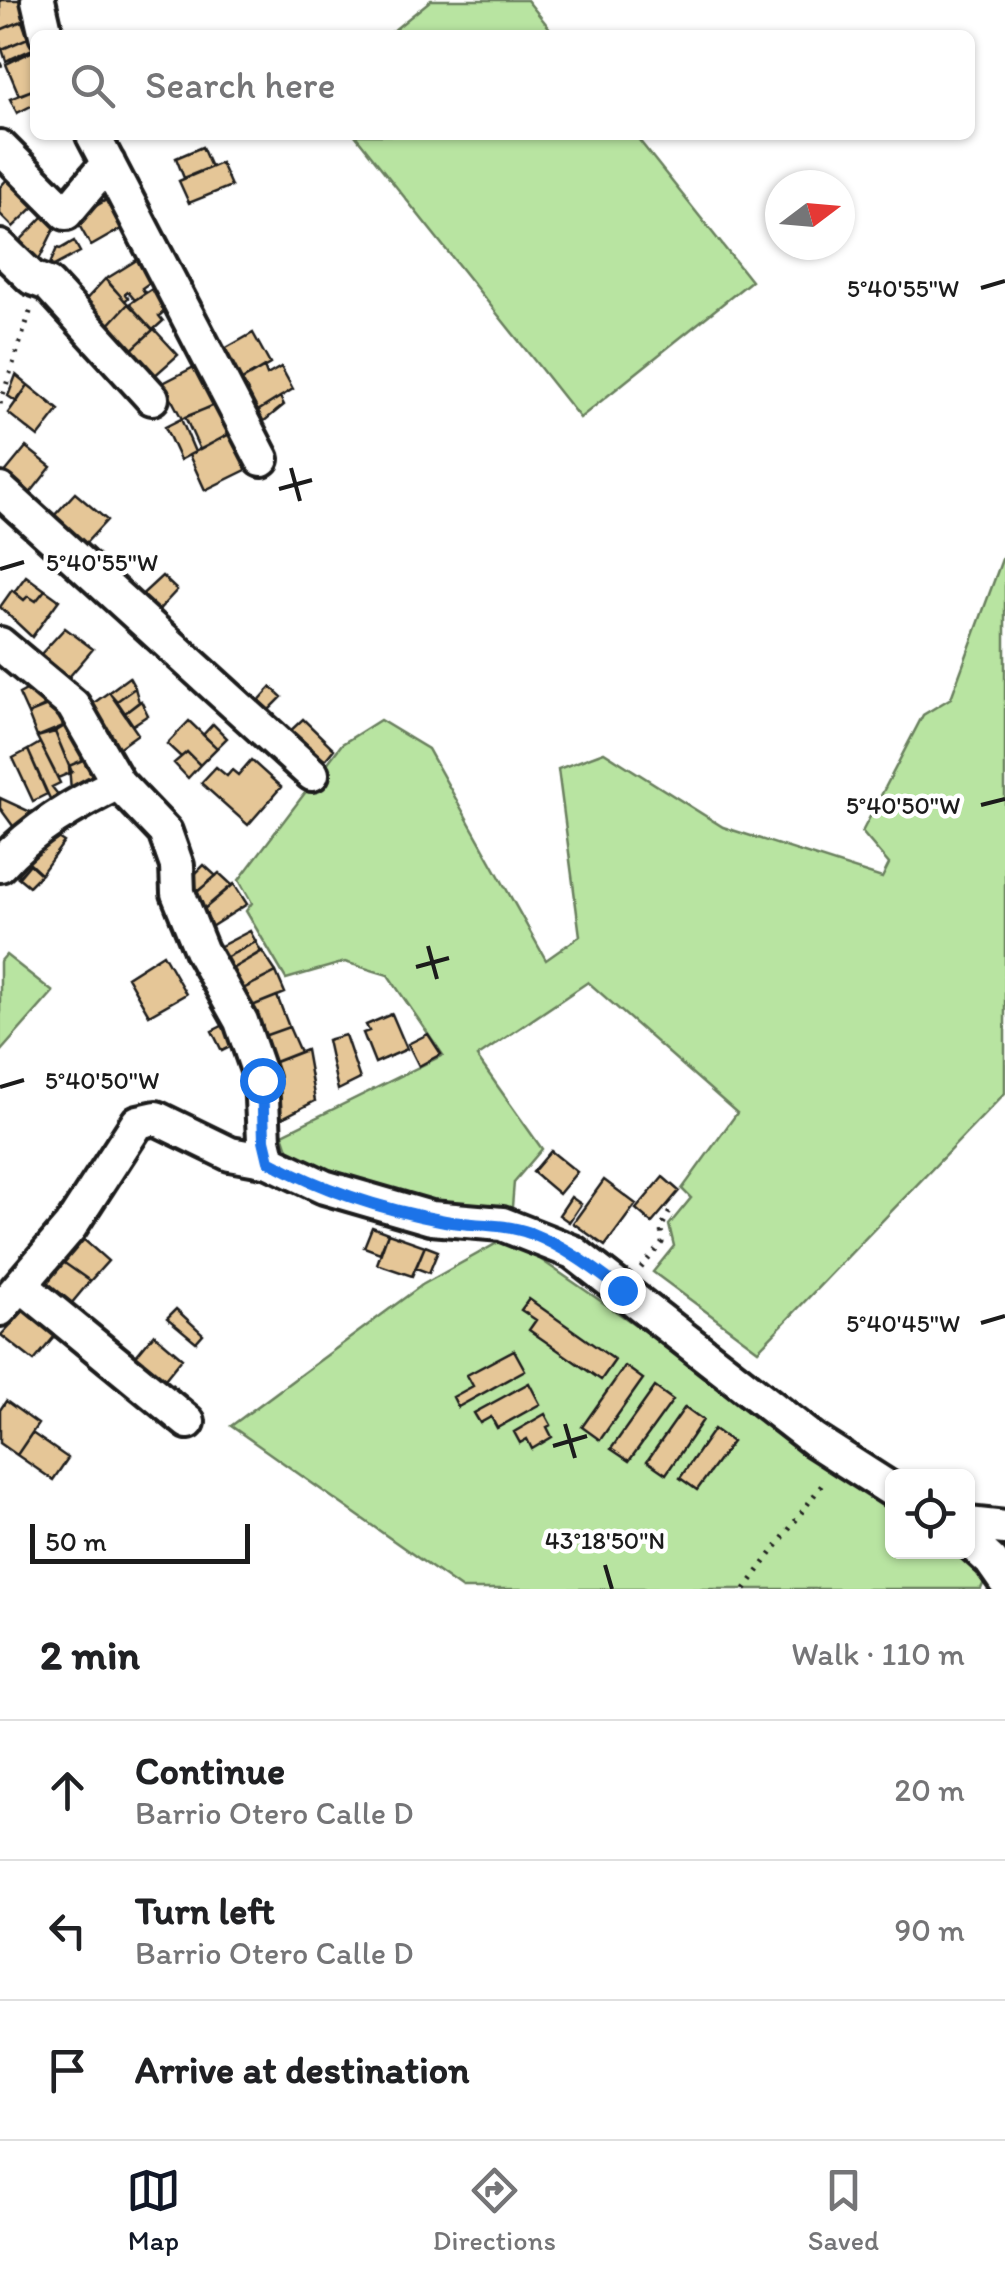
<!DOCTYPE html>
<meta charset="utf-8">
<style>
:root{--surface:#fff;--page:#f6f6f6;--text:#202124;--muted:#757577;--line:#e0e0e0;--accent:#111827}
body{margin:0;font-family:Itim,sans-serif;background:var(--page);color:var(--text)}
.controls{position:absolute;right:30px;bottom:30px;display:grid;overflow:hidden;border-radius:15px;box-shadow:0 2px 8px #0004}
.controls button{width:90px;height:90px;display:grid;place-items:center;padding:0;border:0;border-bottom:2px solid var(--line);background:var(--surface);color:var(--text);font:50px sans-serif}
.compass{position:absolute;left:765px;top:170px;width:90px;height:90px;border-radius:50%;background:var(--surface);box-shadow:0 2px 8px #0004;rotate:74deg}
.scale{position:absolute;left:30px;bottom:25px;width:220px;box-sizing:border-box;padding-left:10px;border:5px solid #1c1c1c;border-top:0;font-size:28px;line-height:35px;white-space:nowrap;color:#1c1c1c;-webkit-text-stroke:8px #fff;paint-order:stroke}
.stop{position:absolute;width:30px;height:30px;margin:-22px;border:8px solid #1a73e8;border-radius:50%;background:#fff}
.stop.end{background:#1a73e8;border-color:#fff;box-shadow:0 2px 10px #0008}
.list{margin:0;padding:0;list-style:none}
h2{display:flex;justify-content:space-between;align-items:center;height:130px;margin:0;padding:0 40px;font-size:42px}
h2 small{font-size:32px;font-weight:400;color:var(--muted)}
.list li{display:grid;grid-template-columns:65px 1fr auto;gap:30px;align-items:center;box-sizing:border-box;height:140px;padding:0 40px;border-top:2px solid var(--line)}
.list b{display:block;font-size:38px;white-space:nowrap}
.list p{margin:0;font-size:32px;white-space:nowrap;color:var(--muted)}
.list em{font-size:32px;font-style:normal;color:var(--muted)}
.icon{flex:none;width:55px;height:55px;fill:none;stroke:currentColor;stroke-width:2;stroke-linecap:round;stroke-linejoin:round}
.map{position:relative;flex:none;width:1005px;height:1589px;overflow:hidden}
.search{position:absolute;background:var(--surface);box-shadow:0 2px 8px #0004;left:30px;right:30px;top:30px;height:110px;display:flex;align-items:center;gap:25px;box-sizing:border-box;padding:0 35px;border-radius:15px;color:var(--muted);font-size:38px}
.sheet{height:550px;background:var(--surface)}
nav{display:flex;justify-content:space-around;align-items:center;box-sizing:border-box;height:140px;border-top:2px solid var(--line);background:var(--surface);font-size:28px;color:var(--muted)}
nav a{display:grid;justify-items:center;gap:5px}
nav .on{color:var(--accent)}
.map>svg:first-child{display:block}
.green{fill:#b8e4a1;stroke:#6a805e;stroke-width:2.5}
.building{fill:#e5c697;stroke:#1c1c1c;stroke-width:2.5}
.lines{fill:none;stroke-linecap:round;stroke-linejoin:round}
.minor-casing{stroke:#1c1c1c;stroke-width:40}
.path{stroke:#1c1c1c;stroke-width:5;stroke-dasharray:2.5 8;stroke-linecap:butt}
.minor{stroke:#fff;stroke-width:32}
.route{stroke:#1a73e8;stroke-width:12}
.ticks{fill:none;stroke:#1c1c1c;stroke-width:4}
.ticks-label{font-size:25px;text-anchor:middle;fill:#1c1c1c;stroke:#fff;stroke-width:9;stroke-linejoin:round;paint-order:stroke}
</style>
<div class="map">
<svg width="1005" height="1589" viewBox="0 0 1005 1589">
<rect width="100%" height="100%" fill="#fff"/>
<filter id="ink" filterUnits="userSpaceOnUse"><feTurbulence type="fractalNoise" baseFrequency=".01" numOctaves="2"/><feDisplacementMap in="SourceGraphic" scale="20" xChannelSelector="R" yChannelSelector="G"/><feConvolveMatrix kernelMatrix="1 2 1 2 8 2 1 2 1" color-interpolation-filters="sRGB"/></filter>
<g filter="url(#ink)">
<!-- green -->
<path class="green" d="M 431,0 L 527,0 L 555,35 L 388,35 Z
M 355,135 L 635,135 L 751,281 L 580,418 Z
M 1005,551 L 1005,1093 L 758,1350 L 653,1272 L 674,1246 L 669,1225 L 691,1198 L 682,1189 L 737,1113 L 588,982 L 477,1057 L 542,1149 L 514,1182 L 512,1207 L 496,1215 L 471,1203 L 432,1206 L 293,1164 L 283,1134 L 443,1055 L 388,975 L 345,962 L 286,979 L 246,911 L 252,903 L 239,880 L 342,744 L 380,720 L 428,749 L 546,960 L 580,936 L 558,769 L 604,752 L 723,827 L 882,878 L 889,864 L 862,832 L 923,715 L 951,698 Z
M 6,955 L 53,992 L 0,1052 L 0,962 Z
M 508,1237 L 892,1502 L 892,1552 L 963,1552 L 989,1570 L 981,1589 L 462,1589 L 231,1426 L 422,1285 Z"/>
<!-- building -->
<path class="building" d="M 0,0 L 20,0 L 27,19 L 0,30 Z
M 27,19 L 35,48 L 6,61 L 2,49 L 28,38 L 22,21 Z
M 22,21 L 28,38 L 0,50 L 0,30 Z
M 35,50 L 35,89 L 19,95 L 6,64 Z
M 35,89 L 35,104 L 17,113 L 10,99 Z
M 202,147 L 211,167 L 184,178 L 176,158 Z
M 221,163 L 231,186 L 189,203 L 179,181 Z
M 11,175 L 38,203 L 13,227 L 0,214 L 0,187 Z
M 110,198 L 126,226 L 91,246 L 75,218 Z
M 45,215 L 56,225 L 34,270 L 12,249 Z
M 74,241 L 80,252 L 48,269 L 57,248 L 60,249 Z
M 140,258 L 152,281 L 142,288 L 145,293 L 135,300 L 128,292 L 125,294 L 128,298 L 125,301 L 106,279 Z
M 105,279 L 128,304 L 105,329 L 81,305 Z
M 155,287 L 167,309 L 159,316 L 163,321 L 153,330 L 129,304 Z
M 128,304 L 153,330 L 128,353 L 105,329 Z
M 154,329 L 178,355 L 152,378 L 128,353 Z
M 253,333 L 270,364 L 237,383 L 221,351 Z
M 198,365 L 219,403 L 182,419 L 163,383 Z
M 264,367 L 267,375 L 281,367 L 293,389 L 256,412 L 237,383 Z
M 16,375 L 28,385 L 17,402 L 8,396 Z
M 28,385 L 59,410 L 38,437 L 8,413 Z
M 280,397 L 284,405 L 263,422 L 256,412 Z
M 215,405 L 229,434 L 200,450 L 185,417 Z
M 181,419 L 195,452 L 180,460 L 165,427 Z
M 232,433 L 250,468 L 205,490 L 189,455 Z
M 26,447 L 51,467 L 28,496 L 3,475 Z
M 75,493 L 107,520 L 83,546 L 53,517 Z
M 26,576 L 45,590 L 36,601 L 28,596 L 24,600 L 14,592 Z
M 162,576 L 177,590 L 153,616 L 136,600 Z
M 12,590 L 24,600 L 28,596 L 36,601 L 45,590 L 59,600 L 32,637 L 0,607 Z
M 65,628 L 93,649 L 69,677 L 40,655 Z
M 129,677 L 135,688 L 117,701 L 109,692 Z
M 34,686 L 45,707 L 28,714 L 19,694 Z
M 271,687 L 282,697 L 266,713 L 256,704 Z
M 135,688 L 139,702 L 125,713 L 117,701 Z
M 109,692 L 138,734 L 114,751 L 84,710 Z
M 56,701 L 68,724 L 37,737 L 28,714 Z
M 141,701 L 148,715 L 133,725 L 125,713 Z
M 303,719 L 334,749 L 320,766 L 287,734 Z
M 189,721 L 217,748 L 200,765 L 187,752 L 181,757 L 167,744 Z
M 68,724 L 92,756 L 69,766 L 55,732 Z
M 213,724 L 227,738 L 217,748 L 203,735 Z
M 55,732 L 72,772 L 58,778 L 37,737 Z
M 40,743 L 60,783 L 52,787 L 60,797 L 51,801 L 28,750 Z
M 28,750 L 47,794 L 33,801 L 13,758 Z
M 187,752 L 200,765 L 188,778 L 174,763 Z
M 92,756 L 104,784 L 71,790 L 69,766 Z
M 251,760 L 281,787 L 248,825 L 201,783 L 216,767 L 227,776 L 232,770 L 238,775 Z
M 0,798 L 35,814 L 21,837 L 0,808 Z
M 53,835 L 64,842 L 41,874 L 30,864 L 20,876 L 9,866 L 27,844 L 38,852 Z
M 30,864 L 41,874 L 29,886 L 18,877 Z
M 204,865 L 216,876 L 198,891 L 189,880 Z
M 219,873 L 232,885 L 197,915 L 188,900 Z
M 234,884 L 247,904 L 206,930 L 197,915 Z
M 250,931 L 256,942 L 223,959 L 217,948 Z
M 256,942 L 261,952 L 230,970 L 223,959 Z
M 262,951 L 276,972 L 241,990 L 230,970 Z
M 163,954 L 186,994 L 149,1015 L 127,977 Z
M 276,972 L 285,993 L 247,1008 L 241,990 Z
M 277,996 L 289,1027 L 258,1038 L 247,1008 Z
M 392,1014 L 407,1049 L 375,1063 L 363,1033 L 369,1031 L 366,1025 Z
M 232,1021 L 240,1042 L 222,1051 L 212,1031 Z
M 289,1027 L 300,1052 L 272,1063 L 261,1037 Z
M 428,1034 L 441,1054 L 419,1066 L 408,1044 Z
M 345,1035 L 360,1079 L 338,1090 L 327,1040 Z
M 306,1050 L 315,1101 L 280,1119 L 270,1064 Z
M 551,1151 L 577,1172 L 559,1194 L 533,1172 Z
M 663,1177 L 679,1191 L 652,1223 L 636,1209 Z
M 604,1180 L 636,1204 L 605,1246 L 573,1223 Z
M 571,1197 L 581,1204 L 569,1222 L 559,1215 Z
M 372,1227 L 388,1233 L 380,1253 L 364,1247 Z
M 388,1233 L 425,1246 L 412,1276 L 377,1264 Z
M 82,1238 L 108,1261 L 90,1281 L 63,1262 Z
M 425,1246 L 438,1251 L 429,1273 L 416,1268 Z
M 63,1262 L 90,1281 L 66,1310 L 41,1288 Z
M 529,1299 L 615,1360 L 601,1380 L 529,1330 L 536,1320 L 521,1310 Z
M 30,1304 L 59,1331 L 34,1361 L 1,1335 Z
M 176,1309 L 203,1334 L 196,1342 L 167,1318 Z
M 154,1334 L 182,1358 L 161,1384 L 131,1362 Z
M 514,1350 L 525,1370 L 458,1407 L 453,1397 L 473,1386 L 467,1375 Z
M 625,1366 L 643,1379 L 600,1440 L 582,1427 Z
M 529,1383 L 540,1404 L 497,1428 L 491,1417 L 480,1423 L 474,1413 Z
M 655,1387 L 673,1400 L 629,1461 L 611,1449 Z
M 6,1401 L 38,1424 L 17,1455 L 0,1443 L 0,1410 Z
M 685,1407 L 703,1420 L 666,1474 L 647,1461 Z
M 545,1414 L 551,1425 L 547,1427 L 552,1437 L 532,1449 L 527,1439 L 520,1443 L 514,1432 Z
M 714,1429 L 732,1442 L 697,1490 L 680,1478 Z
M 32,1433 L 68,1458 L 53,1480 L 17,1455 Z"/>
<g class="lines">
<defs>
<path id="minor" d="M 38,0 L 46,35
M 93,135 L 262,459
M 0,147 L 66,213 L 108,163
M 0,247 L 32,278 L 48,284 L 152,398
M 0,490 L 312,774
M 0,644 L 73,705 L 118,783 L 165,832 L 177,866 L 178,893 L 201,950 L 241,1021 L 261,1079 L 264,1140 L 269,1161
M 0,865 C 32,829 75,804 118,783
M 21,1285 L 188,1422
M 0,1309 L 70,1227 L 138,1122 L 156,1118 L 230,1154 L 269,1161 L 324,1187 L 431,1218 L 502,1224 L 573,1252 L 814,1440 L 892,1490
M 968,1524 L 1005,1528
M 968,1540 L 991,1561 L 1005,1581"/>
</defs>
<!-- minor casing -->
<use href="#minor" class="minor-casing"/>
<!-- path -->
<path class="path" d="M 0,65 L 23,54
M 0,404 L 31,309
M 641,1268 L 662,1243 L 661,1228 L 670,1211
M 745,1589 L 824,1482"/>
<!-- minor -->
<use href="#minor" class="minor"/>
</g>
</g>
<g class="lines" filter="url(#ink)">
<!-- route -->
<path class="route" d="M 262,1080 L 264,1140 L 269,1161 C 322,1190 385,1210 445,1221 C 474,1226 502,1223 530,1233 C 565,1247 592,1267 622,1290"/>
</g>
<!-- ticks -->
<path class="ticks" d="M 981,288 L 1005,281M 291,468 L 300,501M 279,489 L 312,480M 0,569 L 24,562M 981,805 L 1005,799M 428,946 L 437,979M 416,967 L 449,958M 0,1087 L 24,1080M 981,1323 L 1005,1316M 565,1424 L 575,1458M 553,1446 L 587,1436M 605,1565 L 612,1589"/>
<g class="ticks-label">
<text x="903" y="297">5°40'55"W</text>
<text x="102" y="571">5°40'55"W</text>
<text x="903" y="814">5°40'50"W</text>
<text x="102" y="1089">5°40'50"W</text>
<text x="903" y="1332">5°40'45"W</text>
<text x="605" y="1549">43°18'50"N</text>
</g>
</svg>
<div class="controls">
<button><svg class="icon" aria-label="locate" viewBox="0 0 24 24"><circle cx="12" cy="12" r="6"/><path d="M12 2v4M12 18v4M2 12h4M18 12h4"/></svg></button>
</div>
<svg class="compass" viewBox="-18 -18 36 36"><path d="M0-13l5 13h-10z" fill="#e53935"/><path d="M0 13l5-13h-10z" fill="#757577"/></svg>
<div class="scale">50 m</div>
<div class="stop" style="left:262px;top:1080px"></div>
<div class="stop end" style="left:622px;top:1290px"></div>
<div class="search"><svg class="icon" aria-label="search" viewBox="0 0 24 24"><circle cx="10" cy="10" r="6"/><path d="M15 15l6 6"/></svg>Search here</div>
</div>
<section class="sheet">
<h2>2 min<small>Walk · 110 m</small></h2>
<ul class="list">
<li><svg class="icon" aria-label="ahead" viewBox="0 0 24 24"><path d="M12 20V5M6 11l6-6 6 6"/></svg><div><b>Continue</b><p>Barrio Otero Calle D</p></div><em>20 m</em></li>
<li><svg class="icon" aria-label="left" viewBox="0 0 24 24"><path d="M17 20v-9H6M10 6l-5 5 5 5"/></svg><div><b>Turn left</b><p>Barrio Otero Calle D</p></div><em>90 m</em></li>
<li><svg class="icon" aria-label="arrive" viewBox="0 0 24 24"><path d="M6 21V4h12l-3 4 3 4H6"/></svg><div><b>Arrive at destination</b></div></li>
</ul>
</section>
<nav>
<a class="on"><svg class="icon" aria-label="map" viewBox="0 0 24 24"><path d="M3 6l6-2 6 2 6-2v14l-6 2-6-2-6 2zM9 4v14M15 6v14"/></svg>Map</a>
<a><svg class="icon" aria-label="directions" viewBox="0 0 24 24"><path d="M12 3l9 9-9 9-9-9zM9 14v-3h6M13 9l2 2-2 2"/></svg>Directions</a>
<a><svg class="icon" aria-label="saved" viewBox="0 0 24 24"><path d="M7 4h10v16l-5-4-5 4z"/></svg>Saved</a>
</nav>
